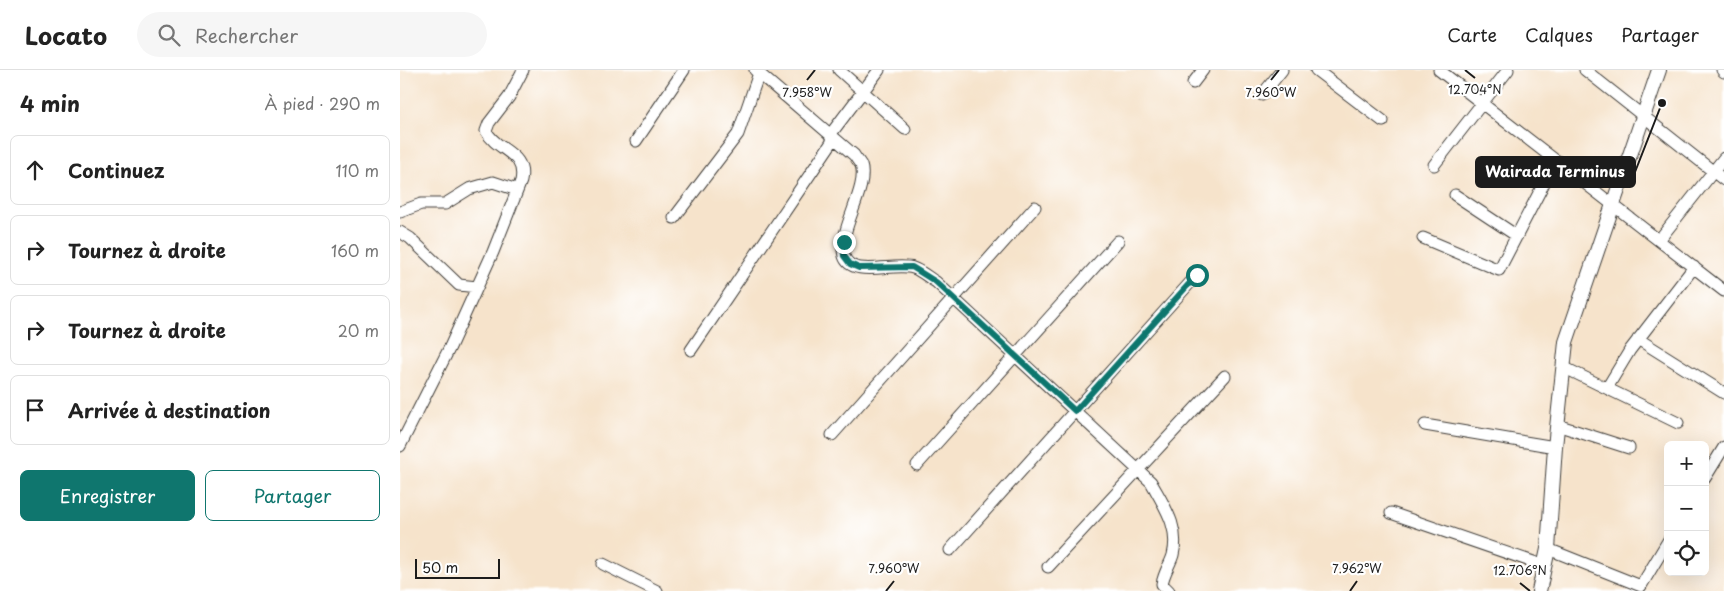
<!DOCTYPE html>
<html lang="fr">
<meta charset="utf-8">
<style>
:root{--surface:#fff;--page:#f6f6f6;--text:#222;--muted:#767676;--line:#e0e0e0;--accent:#0f766e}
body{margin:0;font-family:"Playpen Sans",sans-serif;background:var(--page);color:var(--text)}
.controls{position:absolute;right:15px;bottom:15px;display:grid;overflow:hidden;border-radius:8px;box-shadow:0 5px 20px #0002}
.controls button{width:45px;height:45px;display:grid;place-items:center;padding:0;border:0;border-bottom:1px solid var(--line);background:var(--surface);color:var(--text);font:25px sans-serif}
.scale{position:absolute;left:15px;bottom:12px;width:85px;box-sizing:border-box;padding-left:5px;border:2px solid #1c1c1c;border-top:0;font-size:14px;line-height:18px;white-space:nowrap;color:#1c1c1c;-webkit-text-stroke:4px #fff;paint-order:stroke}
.stop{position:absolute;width:15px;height:15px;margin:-11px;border:4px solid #0f766e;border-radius:50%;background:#fff}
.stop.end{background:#0f766e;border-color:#fff;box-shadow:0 1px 5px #0008}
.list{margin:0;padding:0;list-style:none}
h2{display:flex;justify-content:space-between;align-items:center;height:65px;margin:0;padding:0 20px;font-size:21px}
h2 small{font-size:16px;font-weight:400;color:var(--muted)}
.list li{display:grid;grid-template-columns:32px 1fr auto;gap:15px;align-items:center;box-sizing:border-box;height:70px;margin:0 10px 10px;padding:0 10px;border:1px solid var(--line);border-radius:8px}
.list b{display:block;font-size:19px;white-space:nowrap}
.list em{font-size:16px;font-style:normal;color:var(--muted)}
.actions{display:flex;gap:10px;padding:15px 20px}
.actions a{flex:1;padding:11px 0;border:1px solid var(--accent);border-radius:8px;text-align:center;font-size:18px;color:var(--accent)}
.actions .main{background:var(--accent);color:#fff}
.icon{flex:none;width:28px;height:28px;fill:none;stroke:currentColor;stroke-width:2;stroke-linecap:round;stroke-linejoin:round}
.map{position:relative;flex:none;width:1324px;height:521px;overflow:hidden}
header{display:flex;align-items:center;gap:30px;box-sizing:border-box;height:70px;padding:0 25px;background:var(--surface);border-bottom:1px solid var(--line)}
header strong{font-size:24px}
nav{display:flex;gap:28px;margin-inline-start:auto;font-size:18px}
.search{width:350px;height:45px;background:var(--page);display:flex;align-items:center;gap:12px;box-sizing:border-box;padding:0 18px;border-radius:28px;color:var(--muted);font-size:19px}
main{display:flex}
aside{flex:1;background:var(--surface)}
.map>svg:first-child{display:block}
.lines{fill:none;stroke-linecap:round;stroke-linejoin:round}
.minor-casing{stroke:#3d3a36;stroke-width:13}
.tertiary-casing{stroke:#3d3a36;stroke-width:16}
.minor{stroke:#fff;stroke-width:11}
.tertiary{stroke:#fff;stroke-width:14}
.route{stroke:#0f766e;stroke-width:6}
.ticks{fill:none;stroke:#1c1c1c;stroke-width:2}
.ticks-label{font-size:12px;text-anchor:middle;fill:#1c1c1c;stroke:#fff;stroke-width:4.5;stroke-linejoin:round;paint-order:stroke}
.leader{fill:none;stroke:#1c1c1c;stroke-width:2}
.callout-dot{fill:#1c1c1c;stroke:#fff;stroke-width:2}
.callout{fill:#1c1c1c;stroke:#1c1c1c;stroke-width:2}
.callout-label{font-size:15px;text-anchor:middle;font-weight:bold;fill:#fff}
</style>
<header>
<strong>Locato</strong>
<div class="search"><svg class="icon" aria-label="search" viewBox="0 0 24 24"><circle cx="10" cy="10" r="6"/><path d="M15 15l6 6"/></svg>Rechercher</div>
<nav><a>Carte</a><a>Calques</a><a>Partager</a></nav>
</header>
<main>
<aside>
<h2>4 min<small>À pied · 290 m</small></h2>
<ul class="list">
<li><svg class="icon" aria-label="ahead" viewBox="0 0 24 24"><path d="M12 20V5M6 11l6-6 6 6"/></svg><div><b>Continuez</b></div><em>110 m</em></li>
<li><svg class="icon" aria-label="right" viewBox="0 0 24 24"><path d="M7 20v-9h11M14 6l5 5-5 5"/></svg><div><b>Tournez à droite</b></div><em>160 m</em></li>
<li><svg class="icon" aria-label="right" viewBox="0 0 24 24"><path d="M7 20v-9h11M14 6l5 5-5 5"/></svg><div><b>Tournez à droite</b></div><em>20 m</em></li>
<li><svg class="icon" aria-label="arrive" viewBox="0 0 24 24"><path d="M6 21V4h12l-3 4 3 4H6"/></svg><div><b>Arrivée à destination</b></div></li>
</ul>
<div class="actions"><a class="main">Enregistrer</a><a>Partager</a></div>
</aside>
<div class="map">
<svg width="1324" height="521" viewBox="0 0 1324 521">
<rect width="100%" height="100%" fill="#fff"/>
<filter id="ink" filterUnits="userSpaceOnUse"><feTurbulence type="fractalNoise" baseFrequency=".02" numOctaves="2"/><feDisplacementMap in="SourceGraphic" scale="10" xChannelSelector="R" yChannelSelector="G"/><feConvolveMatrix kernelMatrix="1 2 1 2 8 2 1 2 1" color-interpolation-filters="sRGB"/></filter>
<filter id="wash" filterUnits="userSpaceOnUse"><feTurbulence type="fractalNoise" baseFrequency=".0096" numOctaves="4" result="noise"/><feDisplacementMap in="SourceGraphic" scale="20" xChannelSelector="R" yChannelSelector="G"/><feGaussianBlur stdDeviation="1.12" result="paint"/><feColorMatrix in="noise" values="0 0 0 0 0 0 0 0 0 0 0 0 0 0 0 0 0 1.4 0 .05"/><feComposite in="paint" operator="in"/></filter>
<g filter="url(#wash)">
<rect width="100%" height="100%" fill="#f6e3cb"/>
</g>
<g filter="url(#ink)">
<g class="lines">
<defs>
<path id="minor" d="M 355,0 L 454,85 C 456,88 459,92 461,95 C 469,118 437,162 444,186 C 451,209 495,192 513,198 C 520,200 529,208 536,212 L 751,412 C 764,436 780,457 773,485 C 770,495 764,502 762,514 L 769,521
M 439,0 L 505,59
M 916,0 L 983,51
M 1039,0 L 1324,221
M 1185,0 L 1324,110
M 1322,0 L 1324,2
M 793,13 L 803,0
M 862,25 L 882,0
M 430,65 L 479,0
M 236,71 L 284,0
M 1034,95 L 1108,0
M 1055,125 L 1117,166
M 0,142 L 21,134 L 45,134 L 69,119 L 93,112 L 117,120
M 274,148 L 338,64 L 359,3
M 0,162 L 10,168 L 59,215 L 77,217
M 1023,168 L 1099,200 L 1156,90
M 1259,170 L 1324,88
M 1238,269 L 1324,323
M 291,280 L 434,69
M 1163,297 L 1278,353
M 1207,318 L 1230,280 L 1294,197
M 1025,355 L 1155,377
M 1157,355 L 1229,378
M 432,365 L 635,137
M 0,376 L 50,277 L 93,182 L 121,111 C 127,82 97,82 86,61 L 89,53 L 109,27 L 123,0
M 517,395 L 718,171
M 1305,408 L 1324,377
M 991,443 L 1145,496
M 1148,479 L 1241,516 L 1268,471
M 550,480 L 797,205
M 203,494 L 257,521
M 648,497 L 825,306"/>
<path id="tertiary" d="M 1139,521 L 1148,479 L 1155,377 L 1166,272 L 1259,0"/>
</defs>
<!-- minor casing -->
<use href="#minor" class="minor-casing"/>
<!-- tertiary casing -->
<use href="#tertiary" class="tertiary-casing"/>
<!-- minor -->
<use href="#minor" class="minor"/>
<!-- tertiary -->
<use href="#tertiary" class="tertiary"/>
</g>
</g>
<g class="lines" filter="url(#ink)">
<!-- route -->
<path class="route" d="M 444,172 L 444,186 L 450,194 L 459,198 L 512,197 L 536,212 L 675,341 L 797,205"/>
</g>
<!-- ticks -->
<path class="ticks" d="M 1065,0 L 1075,8M 407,10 L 415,0M 871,10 L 879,0M 1120,513 L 1130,521M 486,521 L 494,511M 950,521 L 957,511"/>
<g class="ticks-label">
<text x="1075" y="24">12.704°N</text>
<text x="407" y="27">7.958°W</text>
<text x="871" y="27">7.960°W</text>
<text x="494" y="503">7.960°W</text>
<text x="957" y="503">7.962°W</text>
<text x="1120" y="505">12.706°N</text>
</g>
<!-- callouts -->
<path class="leader" d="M1262 33L1235 102"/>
<circle class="callout-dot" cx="1262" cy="33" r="5"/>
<rect class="callout" x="1076" y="87" width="159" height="30" rx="5"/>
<g class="callout-label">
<text x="1155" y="107">Wairada Terminus</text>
</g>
</svg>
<div class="controls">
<button>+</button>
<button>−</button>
<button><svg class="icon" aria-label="locate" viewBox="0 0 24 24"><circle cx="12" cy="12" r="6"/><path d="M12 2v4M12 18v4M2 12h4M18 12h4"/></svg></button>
</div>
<div class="scale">50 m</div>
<div class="stop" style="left:797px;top:205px"></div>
<div class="stop end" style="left:444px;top:172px"></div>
</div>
</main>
